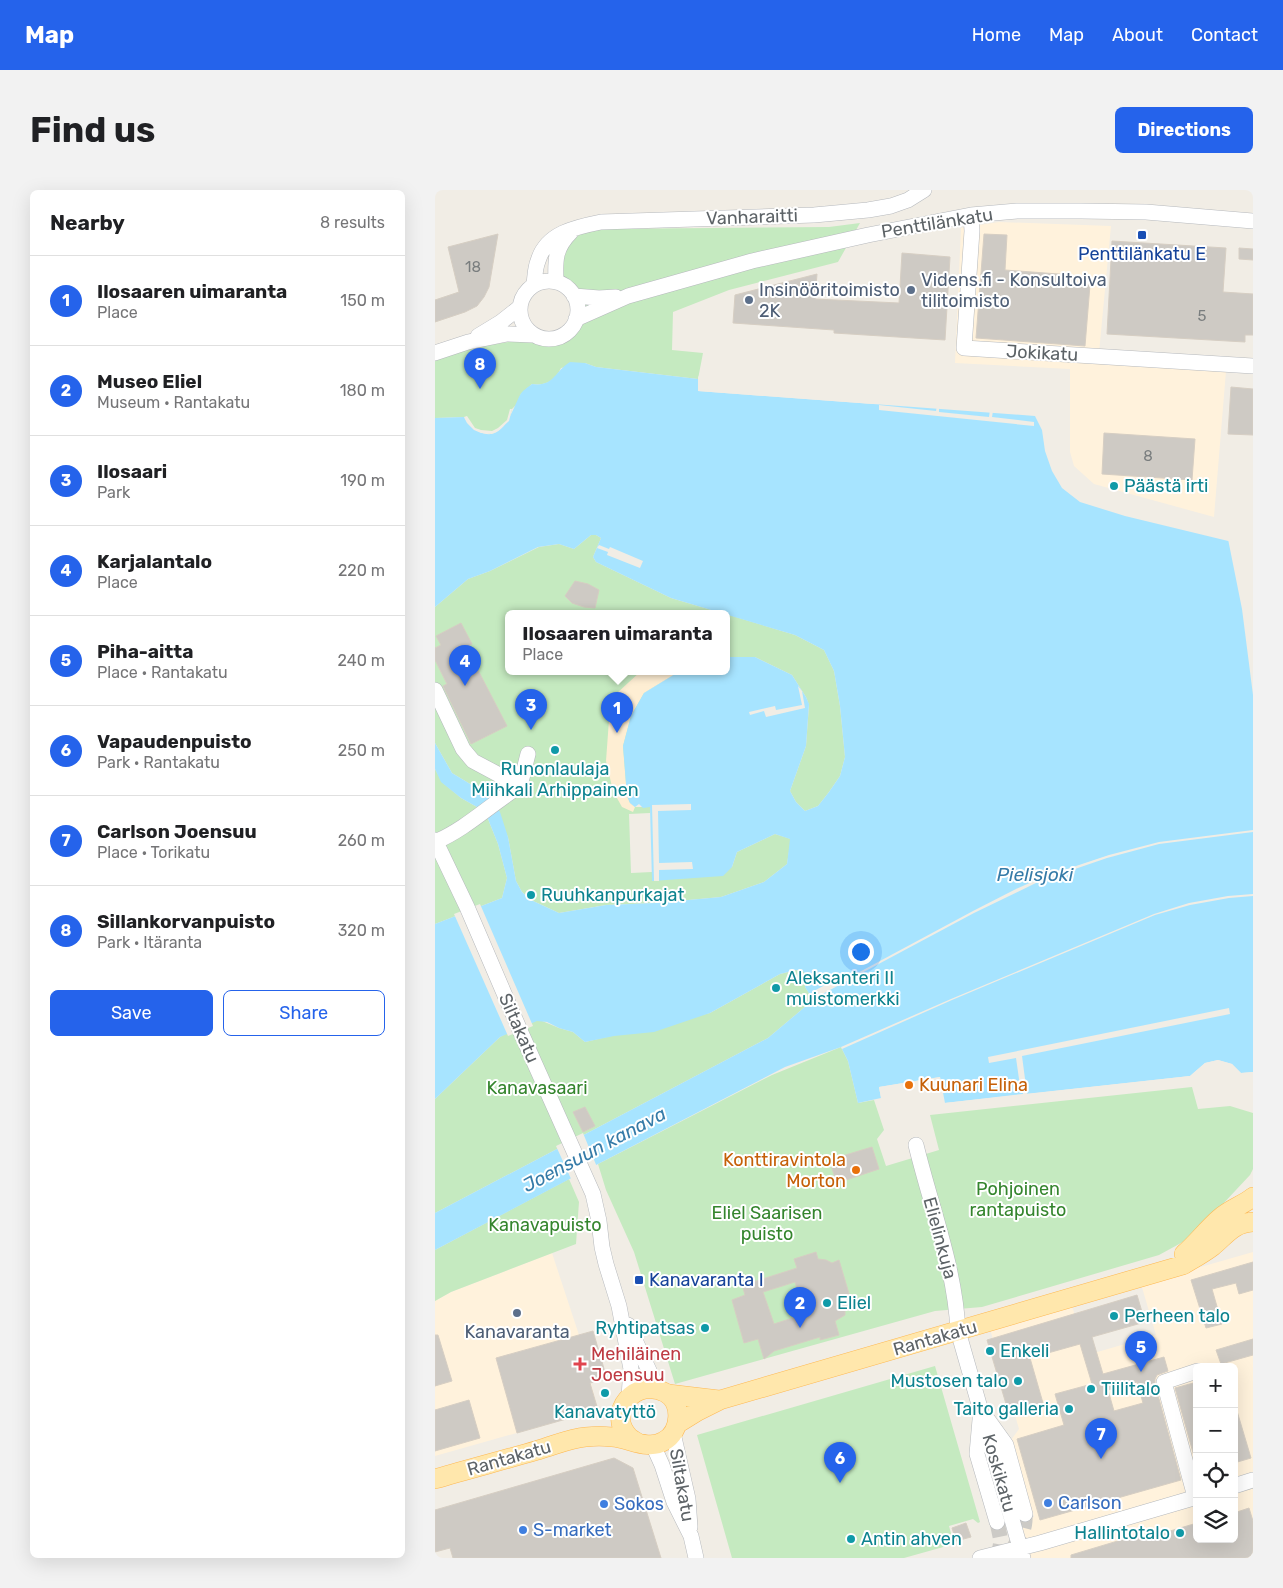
<!DOCTYPE html>
<meta charset="utf-8">
<style>
:root{--surface:#fff;--page:#f2f2f2;--text:#202124;--muted:#757577;--line:#e0e0e0;--accent:#2563eb}
body{margin:0;font-family:Rubik,sans-serif;background:var(--page);color:var(--text)}
.controls{position:absolute;right:15px;bottom:15px;display:grid;overflow:hidden;border-radius:8px;box-shadow:0 5px 20px #0002}
.controls button{width:45px;height:45px;display:grid;place-items:center;padding:0;border:0;border-bottom:1px solid var(--line);background:var(--surface);color:var(--text);font:25px sans-serif}
.you{position:absolute;left:425px;top:761px;width:18px;height:18px;margin:-12px;border:4px solid #fff;border-radius:50%;background:#1a73e8;box-shadow:0 0 0 8px #1a73e833}
.badge{display:grid;place-items:center;width:32px;height:32px;border-radius:50%;background:var(--accent);color:#fff;font-size:16px;font-weight:700}
.pin{position:absolute;translate:-50% -41px;filter:drop-shadow(0 1px 2px #0008)}
.pin::after{content:'';position:absolute;top:26px;width:18px;height:15px;background:inherit;clip-path:polygon(0 0,100% 0,50% 100%)}
.popup{position:absolute;left:70px;top:420px;width:225px;height:65px;box-sizing:border-box;display:grid;place-content:center;border-radius:8px;background:var(--surface);filter:drop-shadow(0 1px 4px #0005);font-size:16px;white-space:nowrap;color:var(--muted)}
.popup b{font-size:19px;color:var(--text)}
.popup::after{content:'';position:absolute;left:50%;top:100%;margin-left:-10px;border:10px solid transparent;border-top-color:var(--surface)}
.list{margin:0;padding:0;list-style:none}
h2{display:flex;justify-content:space-between;align-items:center;height:65px;margin:0;padding:0 20px;font-size:21px}
h2 small{font-size:16px;font-weight:400;color:var(--muted)}
.list li{display:grid;grid-template-columns:32px 1fr auto;gap:15px;align-items:center;box-sizing:border-box;height:90px;padding:0 20px;border-top:1px solid var(--line)}
.list b{display:block;font-size:19px;white-space:nowrap}
.list p{margin:0;font-size:16px;white-space:nowrap;color:var(--muted)}
.list em{font-size:16px;font-style:normal;color:var(--muted)}
.actions{display:flex;gap:10px;padding:15px 20px}
.actions a{flex:1;padding:11px 0;border:1px solid var(--accent);border-radius:8px;text-align:center;font-size:18px;color:var(--accent)}
.actions .main{background:var(--accent);color:#fff}
.icon{flex:none;width:28px;height:28px;fill:none;stroke:currentColor;stroke-width:2;stroke-linecap:round;stroke-linejoin:round}
.map{position:relative;flex:none;width:818px;height:1368px;overflow:hidden;border-radius:8px}
header{display:flex;align-items:center;gap:30px;box-sizing:border-box;height:70px;padding:0 25px;background:var(--accent);color:#fff}
header strong{font-size:24px}
nav{display:flex;gap:28px;margin-inline-start:auto;font-size:18px}
.intro{display:flex;align-items:center;justify-content:space-between;box-sizing:border-box;height:120px;padding:0 30px}
h1{margin:0;font-size:35px}
.button{padding:12px 22px;border-radius:8px;background:var(--accent);color:#fff;font-size:18px;font-weight:700}
main{display:flex;gap:30px;padding:0 30px}
aside{flex:1;background:var(--surface);border-radius:8px;box-shadow:0 5px 20px #0002}
.map>svg:first-child{display:block}
.commercial{fill:#fff2dc}
.green{fill:#c5eac0}
.sand{fill:#feeed3}
.water{fill:#a7e4ff}
.pier{fill:#f1ede5}
.building{fill:#cecac4;stroke:#d6cec3;fill-rule:evenodd}
.lines{fill:none;stroke-linecap:round;stroke-linejoin:round}
.minor-tunnel{stroke:#cccac6;stroke-width:15;stroke-dasharray:15 8;stroke-linecap:butt}
.minor-casing{stroke:#b6b9bd;stroke-width:16}
.major-casing{stroke:#feb851;stroke-width:20}
.minor{stroke:#fff;stroke-width:15}
.major{stroke:#ffe7ac;stroke-width:19}
.transit-dot{fill:#1a4fb4;stroke:#fff;stroke-width:2}
.service-dot{fill:#5c6f8a;stroke:#fff;stroke-width:2}
.culture-dot{fill:#0f9aa8;stroke:#fff;stroke-width:2}
.food-dot{fill:#e8710a;stroke:#fff;stroke-width:2}
.health-dot{fill:#e0444e;stroke:#fff;stroke-width:2}
.shop-dot{fill:#3f7fe0;stroke:#fff;stroke-width:2}
.labels{text-anchor:middle;stroke-width:4;stroke-linejoin:round;paint-order:stroke}
.number-label{font-size:15px;fill:#797d7e}
.street-label{font-size:18px;fill:#5d6367;stroke:#fff}
.transit-label{font-size:18px;fill:#164399;stroke:#fff}
.service-label{font-size:18px;fill:#4e5e75;stroke:#fff;text-anchor:start}
.culture-label{font-size:18px;fill:#0d838f;stroke:#fff;text-anchor:start}
.food-label{font-size:18px;fill:#c56008;stroke:#fff;text-anchor:start}
.park-label{font-size:18px;fill:#34852d;stroke:#fff}
.health-label{font-size:18px;fill:#be3a42;stroke:#fff;text-anchor:start}
.shop-label{font-size:18px;fill:#366cbe;stroke:#fff;text-anchor:start}
.water-label{font-size:19px;font-style:italic;fill:#357ba8;stroke:#fff}
</style>
<header>
<strong>Map</strong>
<nav><a>Home</a><a>Map</a><a>About</a><a>Contact</a></nav>
</header>
<div class="intro"><h1>Find us</h1><a class="button">Directions</a></div>
<main>
<aside>
<h2>Nearby<small>8 results</small></h2>
<ul class="list">
<li><span class="badge">1</span><div><b>Ilosaaren uimaranta</b><p>Place</p></div><em>150 m</em></li>
<li><span class="badge">2</span><div><b>Museo Eliel</b><p>Museum · Rantakatu</p></div><em>180 m</em></li>
<li><span class="badge">3</span><div><b>Ilosaari</b><p>Park</p></div><em>190 m</em></li>
<li><span class="badge">4</span><div><b>Karjalantalo</b><p>Place</p></div><em>220 m</em></li>
<li><span class="badge">5</span><div><b>Piha-aitta</b><p>Place · Rantakatu</p></div><em>240 m</em></li>
<li><span class="badge">6</span><div><b>Vapaudenpuisto</b><p>Park · Rantakatu</p></div><em>250 m</em></li>
<li><span class="badge">7</span><div><b>Carlson Joensuu</b><p>Place · Torikatu</p></div><em>260 m</em></li>
<li><span class="badge">8</span><div><b>Sillankorvanpuisto</b><p>Park · Itäranta</p></div><em>320 m</em></li>
</ul>
<div class="actions"><a class="main">Save</a><a>Share</a></div>
</aside>
<div class="map">
<svg width="818" height="1368" viewBox="0 0 818 1368">
<rect width="100%" height="100%" fill="#f1ede5"/>
<!-- commercial -->
<path class="commercial" d="M 564,32 L 676,36 L 664,163 L 792,169 L 779,327 L 659,294 L 639,276 L 635,262 L 635,179 L 520,173 L 526,38 Z
M 818,1062 L 818,1286 L 799,1292 L 799,1177 L 762,1177 L 762,1304 L 729,1197 L 672,1214 L 728,1198 L 762,1310 L 762,1349 L 799,1349 L 799,1298 L 818,1293 L 818,1368 L 593,1368 L 583,1332 L 599,1327 L 576,1250 L 584,1239 L 555,1139 L 637,1116 L 652,1165 L 721,1145 L 706,1094 Z
M 117,1063 L 144,1145 L 172,1189 L 156,1193 L 163,1220 L 0,1266 L 0,1111 L 16,1102 Z"/>
<!-- green -->
<path class="green" d="M 425,33 L 403,72 L 294,100 L 238,122 L 237,160 L 268,163 L 263,189 L 161,177 L 150,173 L 126,178 C 120,191 110,196 97,194 L 86,204 L 81,215 L 77,219 L 74,231 L 57,244 L 39,240 L 29,227 L 0,228 L 0,169 L 34,158 L 99,148 L 112,152 L 130,147 L 144,131 L 143,105 L 125,87 L 125,74 L 133,55 L 145,44 L 168,39 L 394,37 Z
M 156,345 L 161,345 L 166,348 L 158,367 L 161,372 L 236,408 L 290,424 L 73,424 L 73,482 L 243,482 L 209,503 L 195,613 L 200,617 L 215,617 L 215,623 L 194,624 L 196,683 L 217,682 L 217,690 L 297,677 L 302,662 L 340,644 L 356,649 L 352,674 L 329,692 L 286,707 L 220,713 L 171,715 L 124,723 L 96,710 L 87,702 L 81,691 L 73,647 L 50,603 L 17,583 L 0,553 L 0,417 L 33,389 L 55,381 L 104,357 L 124,354 L 139,359 Z
M 291,424 L 360,445 L 389,460 L 399,481 L 405,516 L 410,567 L 405,586 L 394,602 L 383,616 L 370,621 L 361,612 L 355,601 L 371,556 L 374,515 L 371,507 L 357,485 L 320,467 L 291,467 Z
M 0,579 L 7,592 L 26,608 L 42,617 L 53,629 L 63,654 L 72,688 L 67,708 L 0,734 Z
M 361,780 L 369,781 L 372,789 L 370,797 L 377,807 L 377,811 L 333,848 L 0,1023 L 0,909 L 65,847 L 100,828 L 124,838 L 138,842 L 150,852 L 275,823 L 345,784 Z
M 406,857 L 413,871 L 423,913 L 439,910 L 449,940 L 442,949 L 451,976 L 504,960 L 495,925 L 757,897 L 763,919 L 795,916 L 818,923 L 818,979 L 815,985 L 757,1047 L 724,1065 L 547,1117 L 500,1121 L 240,1194 L 199,1062 L 171,1000 L 163,974 L 337,885 Z
M 134,989 L 144,1012 L 141,1054 L 16,1102 L 0,1111 L 0,1060 Z
M 500,1176 L 545,1332 L 543,1333 L 538,1329 L 514,1336 L 519,1354 L 469,1368 L 297,1368 L 262,1245 Z"/>
<!-- sand -->
<path class="sand" d="M 205,482 L 239,482 L 240,484 L 209,503 L 196,526 L 188,556 L 192,606 L 195,613 L 200,617 L 198,622 L 187,617 L 178,601 L 171,571 L 174,530 L 182,503 Z"/>
<!-- water -->
<path class="water" d="M 135,172 L 150,173 L 161,177 L 263,189 L 263,201 L 600,226 L 607,240 L 610,261 L 617,281 L 627,298 L 645,312 L 690,326 L 818,357 L 818,882 L 806,883 L 797,874 L 783,870 L 770,873 L 755,886 L 509,913 L 505,887 L 444,897 L 446,908 L 423,913 L 413,871 L 406,857 L 350,877 L 163,974 L 0,1060 L 0,1023 L 333,848 L 377,811 L 377,808 L 370,797 L 372,789 L 369,782 L 361,780 L 345,784 L 275,823 L 219,842 L 179,846 L 150,852 L 138,842 L 124,838 L 112,832 L 102,831 L 65,847 L 0,909 L 0,734 L 67,708 L 72,688 L 63,654 L 53,629 L 42,617 L 26,608 L 6,592 L 0,579 L 0,553 L 17,583 L 50,603 L 65,622 L 73,647 L 81,691 L 87,702 L 96,710 L 124,723 L 171,715 L 220,713 L 286,707 L 329,692 L 352,674 L 355,649 L 340,644 L 302,662 L 297,677 L 288,686 L 217,691 L 215,617 L 208,618 L 204,614 L 200,617 L 195,613 L 192,606 L 188,556 L 196,526 L 209,503 L 240,484 L 243,482 L 291,482 L 291,467 L 320,467 L 357,485 L 371,507 L 374,514 L 371,556 L 355,601 L 361,612 L 370,621 L 383,616 L 394,602 L 405,586 L 410,567 L 405,516 L 399,481 L 389,460 L 360,445 L 236,408 L 161,372 L 158,367 L 166,348 L 161,345 L 156,345 L 139,359 L 124,354 L 103,357 L 55,381 L 33,389 L 0,417 L 0,228 L 29,227 C 33,234 36,237 43,241 C 68,255 77,220 85,205 C 87,201 93,197 97,194 C 119,197 119,182 135,172 Z"/>
<!-- pier -->
<path class="pier" d="M 263,186 L 266,189 L 265,199 L 439,212 L 438,214 L 263,201 Z
M 444,215 L 501,221 L 502,216 L 504,217 L 504,222 L 554,227 L 555,220 L 558,221 L 557,227 L 599,232 L 599,236 L 444,220 Z
M 75,219 L 77,219 L 74,231 L 64,240 L 57,244 L 46,243 L 39,240 L 32,233 L 29,227 L 32,226 L 40,238 L 46,240 L 57,241 L 63,238 L 72,230 Z
M 793,349 L 818,355 L 818,505 L 807,419 Z
M 164,355 L 174,359 L 175,357 L 208,371 L 205,378 L 172,365 L 173,362 L 162,358 Z
M 363,496 L 367,501 L 370,518 L 331,527 L 329,521 L 315,525 L 314,522 L 340,516 L 341,520 L 367,515 Z
M 256,614 L 256,620 L 223,621 L 224,673 L 257,672 L 258,679 L 224,680 L 224,691 L 219,691 L 217,615 Z
M 818,640 L 818,642 L 724,654 L 672,668 L 605,691 L 539,723 L 380,808 L 376,805 L 378,804 L 377,802 L 414,782 L 417,786 L 538,721 L 581,699 L 608,687 L 674,665 L 724,652 Z
M 818,704 L 818,706 L 794,708 L 755,715 L 720,725 L 517,810 L 407,859 L 406,857 L 516,809 L 719,724 L 754,713 L 793,706 Z
M 45,714 L 98,836 L 73,846 L 19,724 Z
M 794,818 L 795,824 L 587,866 L 592,904 L 755,886 L 770,873 L 783,870 L 797,874 L 806,883 L 818,882 L 818,884 L 805,885 L 796,876 L 783,872 L 771,874 L 756,888 L 508,915 L 503,890 L 447,899 L 448,908 L 446,908 L 444,897 L 505,887 L 510,913 L 588,904 L 588,903 L 586,903 L 581,868 L 554,873 L 553,867 Z
M 148,943 L 162,977 L 137,991 L 121,956 Z"/>
<!-- building -->
<path class="building" d="M 63,44 L 54,97 L 49,107 L 42,116 L 30,122 L 0,132 L 0,110 L 24,102 L 13,57 Z
M 549,44 L 572,45 L 570,80 L 637,85 L 637,94 L 655,95 L 650,156 L 541,148 Z
M 677,51 L 791,58 L 788,102 L 818,104 L 818,145 L 810,145 L 810,152 L 672,144 Z
M 804,58 L 818,59 L 818,70 L 804,69 Z
M 467,63 L 515,67 L 510,150 L 399,143 L 399,140 L 298,133 L 300,105 L 382,84 L 380,109 L 464,113 Z
M 796,197 L 818,199 L 818,245 L 793,244 Z
M 669,243 L 760,249 L 757,290 L 667,284 Z
M 140,391 L 153,394 L 164,400 L 160,418 L 149,417 L 137,413 L 130,406 Z
M 26,433 L 37,454 L 31,457 L 72,536 L 36,554 L 8,496 L 12,494 L 0,470 L 0,458 L 6,455 L 1,446 Z
M 150,917 L 160,936 L 148,942 L 138,922 Z
M 437,957 L 444,979 L 402,993 L 394,970 Z
M 381,1062 L 383,1069 L 391,1070 L 397,1073 L 404,1070 L 418,1117 L 410,1119 L 410,1125 L 400,1131 L 404,1145 L 385,1150 L 385,1147 L 339,1161 L 329,1169 L 323,1149 L 309,1153 L 297,1110 L 310,1105 L 304,1084 L 318,1092 L 362,1078 L 359,1069 ZM 360,1092 L 370,1124 L 339,1134 L 328,1102 Z
M 818,1072 L 818,1100 L 804,1104 L 801,1093 L 777,1099 L 787,1134 L 771,1138 L 756,1090 Z
M 702,1105 L 710,1132 L 657,1147 L 668,1184 L 729,1167 L 733,1181 L 722,1185 L 720,1189 L 720,1194 L 746,1290 L 605,1330 L 582,1249 L 629,1235 L 620,1204 L 657,1194 L 645,1154 L 595,1168 L 608,1213 L 574,1224 L 552,1150 ZM 702,1192 L 708,1213 L 679,1221 L 673,1200 Z
M 158,1141 L 172,1189 L 155,1193 L 163,1220 L 82,1243 L 61,1168 Z
M 0,1145 L 3,1145 L 17,1191 L 0,1196 Z
M 818,1149 L 818,1165 L 786,1174 L 781,1160 Z
M 762,1192 L 762,1277 L 740,1198 Z
M 34,1210 L 45,1248 L 0,1261 L 0,1220 Z
M 802,1221 L 816,1268 L 799,1273 L 799,1222 Z
M 179,1268 L 198,1278 L 226,1368 L 18,1368 L 15,1358 L 0,1362 L 0,1320 Z
M 814,1318 L 818,1331 L 818,1368 L 636,1368 L 636,1365 L 706,1344 L 708,1349 L 762,1333 L 762,1349 L 799,1349 L 799,1323 Z
M 531,1333 L 536,1347 L 521,1351 L 517,1338 Z"/>
<g class="lines">
<!-- minor-tunnel -->
<path class="minor-tunnel" d="M 562,1332 L 566,1351 L 563,1368
M 578,1358 C 586,1348 591,1338 590,1324"/>
<defs>
<path id="minor" d="M 536,25 L 537,41 L 529,158 L 818,176
M 121,91 C 120,70 120,58 136,42
M85 120a29 29 0 1 1 58 0a29 29 0 1 1-58 0Z
M 99,94 C 100,87 100,78 103,71 C 111,43 141,37 166,32 L 379,25 L 433,20 L 456,16 L 473,10 L 489,0
M 139,106 L 164,108 L 181,107
M 141,129 L 193,106 L 317,71 L 433,45 L 536,25 L 582,21 L 646,21 L 711,22 L 818,31
M 43,146 L 66,132 L 85,117
M 0,163 L 33,152 L 72,144 L 98,145
M 0,500 L 28,559 L 38,571 L 85,596
M 0,650 L 32,717 L 87,845 L 158,1004 L 164,1031 L 167,1057 L 171,1074 L 184,1116 L 196,1179 L 194,1206
M 0,652 C 31,639 56,614 85,596 L 93,564
M 481,955 C 496,1017 520,1077 523,1141 L 588,1368
M 193,1135 L 223,1200
M 545,1230 L 542,1264 L 562,1332
M 553,1230 L 571,1255 L 590,1324
M 238,1243 L 253,1309 L 255,1337
M 218,1255 L 227,1275 L 239,1312 L 256,1346 L 261,1368
M 799,1296 L 818,1290
M 760,1307 L 729,1192 L 762,1181
M 545,1368 L 605,1353 L 762,1307"/>
<path id="major" d="M 749,1064 C 762,1053 772,1039 785,1028 C 795,1019 808,1015 818,1007
M 233,1204 L 284,1210
M 242,1234 L 263,1221 L 285,1210 L 748,1075 C 758,1069 769,1063 778,1056 C 792,1044 799,1033 818,1032
M 0,1289 C 34,1279 69,1270 103,1260 C 118,1256 135,1248 151,1247 C 159,1246 169,1246 177,1247 C 194,1248 213,1261 229,1251 C 246,1242 248,1213 231,1203 C 201,1186 170,1223 194,1247 C 196,1249 200,1251 203,1253"/>
</defs>
<!-- minor casing -->
<use href="#minor" class="minor-casing"/>
<!-- major casing -->
<use href="#major" class="major-casing"/>
<!-- minor -->
<use href="#minor" class="minor"/>
<!-- major -->
<use href="#major" class="major"/>
</g>
<!-- markers -->
<g class="transit-dot">
<rect x="702" y="40" width="10" height="10" rx="2.5"/>
<rect x="199" y="1085" width="10" height="10" rx="2.5"/>
</g>
<g class="service-dot">
<circle cx="476" cy="100" r="5"/>
<circle cx="314" cy="110" r="5"/>
<circle cx="82" cy="1123" r="5"/>
</g>
<g class="culture-dot">
<circle cx="679" cy="296" r="5"/>
<circle cx="120" cy="560" r="5"/>
<circle cx="96" cy="705" r="5"/>
<circle cx="341" cy="798" r="5"/>
<circle cx="392" cy="1113" r="5"/>
<circle cx="679" cy="1126" r="5"/>
<circle cx="270" cy="1138" r="5"/>
<circle cx="555" cy="1161" r="5"/>
<circle cx="583" cy="1191" r="5"/>
<circle cx="656" cy="1199" r="5"/>
<circle cx="170" cy="1203" r="5"/>
<circle cx="634" cy="1219" r="5"/>
<circle cx="745" cy="1343" r="5"/>
<circle cx="416" cy="1349" r="5"/>
</g>
<g class="food-dot">
<circle cx="474" cy="895" r="5"/>
<circle cx="421" cy="980" r="5"/>
</g>
<path class="health-dot" d="M142.5 1166.5h5v5h5v5h-5v5h-5v-5h-5v-5h5z"/>
<g class="shop-dot">
<circle cx="613" cy="1313" r="5"/>
<circle cx="169" cy="1314" r="5"/>
<circle cx="88" cy="1340" r="5"/>
</g>
<g class="labels">
<!-- number labels -->
<g class="number-label">
<text x="38" y="82">18</text>
<text x="767" y="131">5</text>
<text x="713" y="271">8</text>
</g>
<!-- street labels -->
<g class="street-label">
<text transform="translate(317 27) rotate(-2)" y="6">Vanharaitti</text>
<text transform="translate(502 33) rotate(-9)" y="6">Penttilänkatu</text>
<text transform="translate(607 163) rotate(3)" y="6">Jokikatu</text>
<text transform="translate(84 838) rotate(66)" y="6">Siltakatu</text>
<text transform="translate(505 1048) rotate(75)" y="6">Elielinkuja</text>
<text transform="translate(500 1148) rotate(-16)" y="6">Rantakatu</text>
<text transform="translate(74 1268) rotate(-16)" y="6">Rantakatu</text>
<text transform="translate(564 1283) rotate(74)" y="6">Koskikatu</text>
<text transform="translate(247 1295) rotate(80)" y="6">Siltakatu</text>
</g>
<!-- transit labels -->
<g class="transit-label">
<text x="707" y="70">Penttilänkatu E</text>
<text x="214" y="1096" text-anchor="start">Kanavaranta I</text>
</g>
<!-- service labels -->
<g class="service-label">
<text x="486" y="96">Videns.fi - Konsultoiva<tspan x="486" dy="21">tilitoimisto</tspan></text>
<text x="324" y="106">Insinööritoimisto<tspan x="324" dy="21">2K</tspan></text>
<text x="82" y="1148" text-anchor="middle">Kanavaranta</text>
</g>
<!-- culture labels -->
<g class="culture-label">
<text x="689" y="302">Päästä irti</text>
<text x="120" y="585" text-anchor="middle">Runonlaulaja<tspan x="120" dy="21">Miihkali Arhippainen</tspan></text>
<text x="106" y="711">Ruuhkanpurkajat</text>
<text x="351" y="794">Aleksanteri II<tspan x="351" dy="21">muistomerkki</tspan></text>
<text x="402" y="1119">Eliel</text>
<text x="689" y="1132">Perheen talo</text>
<text x="260" y="1144" text-anchor="end">Ryhtipatsas</text>
<text x="565" y="1167">Enkeli</text>
<text x="573" y="1197" text-anchor="end">Mustosen talo</text>
<text x="666" y="1205">Tiilitalo</text>
<text x="624" y="1225" text-anchor="end">Taito galleria</text>
<text x="170" y="1228" text-anchor="middle">Kanavatyttö</text>
<text x="735" y="1349" text-anchor="end">Hallintotalo</text>
<text x="426" y="1355">Antin ahven</text>
</g>
<!-- food labels -->
<g class="food-label">
<text x="484" y="901">Kuunari Elina</text>
<text x="411" y="976" text-anchor="end">Konttiravintola<tspan x="411" dy="21">Morton</tspan></text>
</g>
<!-- park labels -->
<g class="park-label">
<text x="102" y="904">Kanavasaari</text>
<text x="583" y="1005">Pohjoinen<tspan x="583" dy="21">rantapuisto</tspan></text>
<text x="332" y="1029">Eliel Saarisen<tspan x="332" dy="21">puisto</tspan></text>
<text x="110" y="1041">Kanavapuisto</text>
</g>
<!-- health labels -->
<g class="health-label">
<text x="156" y="1170">Mehiläinen<tspan x="156" dy="21">Joensuu</tspan></text>
</g>
<!-- shop labels -->
<g class="shop-label">
<text x="623" y="1319">Carlson</text>
<text x="179" y="1320">Sokos</text>
<text x="98" y="1346">S-market</text>
</g>
<!-- water labels -->
<g class="water-label">
<text x="600" y="691">Pielisjoki</text>
<text transform="translate(159 959) rotate(-28)" y="7">Joensuun kanava</text>
</g>
</g>
</svg>
<div class="controls">
<button>+</button>
<button>−</button>
<button><svg class="icon" aria-label="locate" viewBox="0 0 24 24"><circle cx="12" cy="12" r="6"/><path d="M12 2v4M12 18v4M2 12h4M18 12h4"/></svg></button>
<button><svg class="icon" aria-label="layers" viewBox="0 0 24 24"><path d="M12 4l9 5-9 5-9-5zM3 14l9 5 9-5"/></svg></button>
</div>
<div class="you"></div>
<div class="pin badge" style="left:182px;top:543px">1</div>
<div class="popup"><b>Ilosaaren uimaranta</b>Place</div>
<div class="pin badge" style="left:365px;top:1138px">2</div>
<div class="pin badge" style="left:96px;top:540px">3</div>
<div class="pin badge" style="left:30px;top:496px">4</div>
<div class="pin badge" style="left:706px;top:1182px">5</div>
<div class="pin badge" style="left:405px;top:1293px">6</div>
<div class="pin badge" style="left:666px;top:1269px">7</div>
<div class="pin badge" style="left:45px;top:199px">8</div>
</div>
</main>
